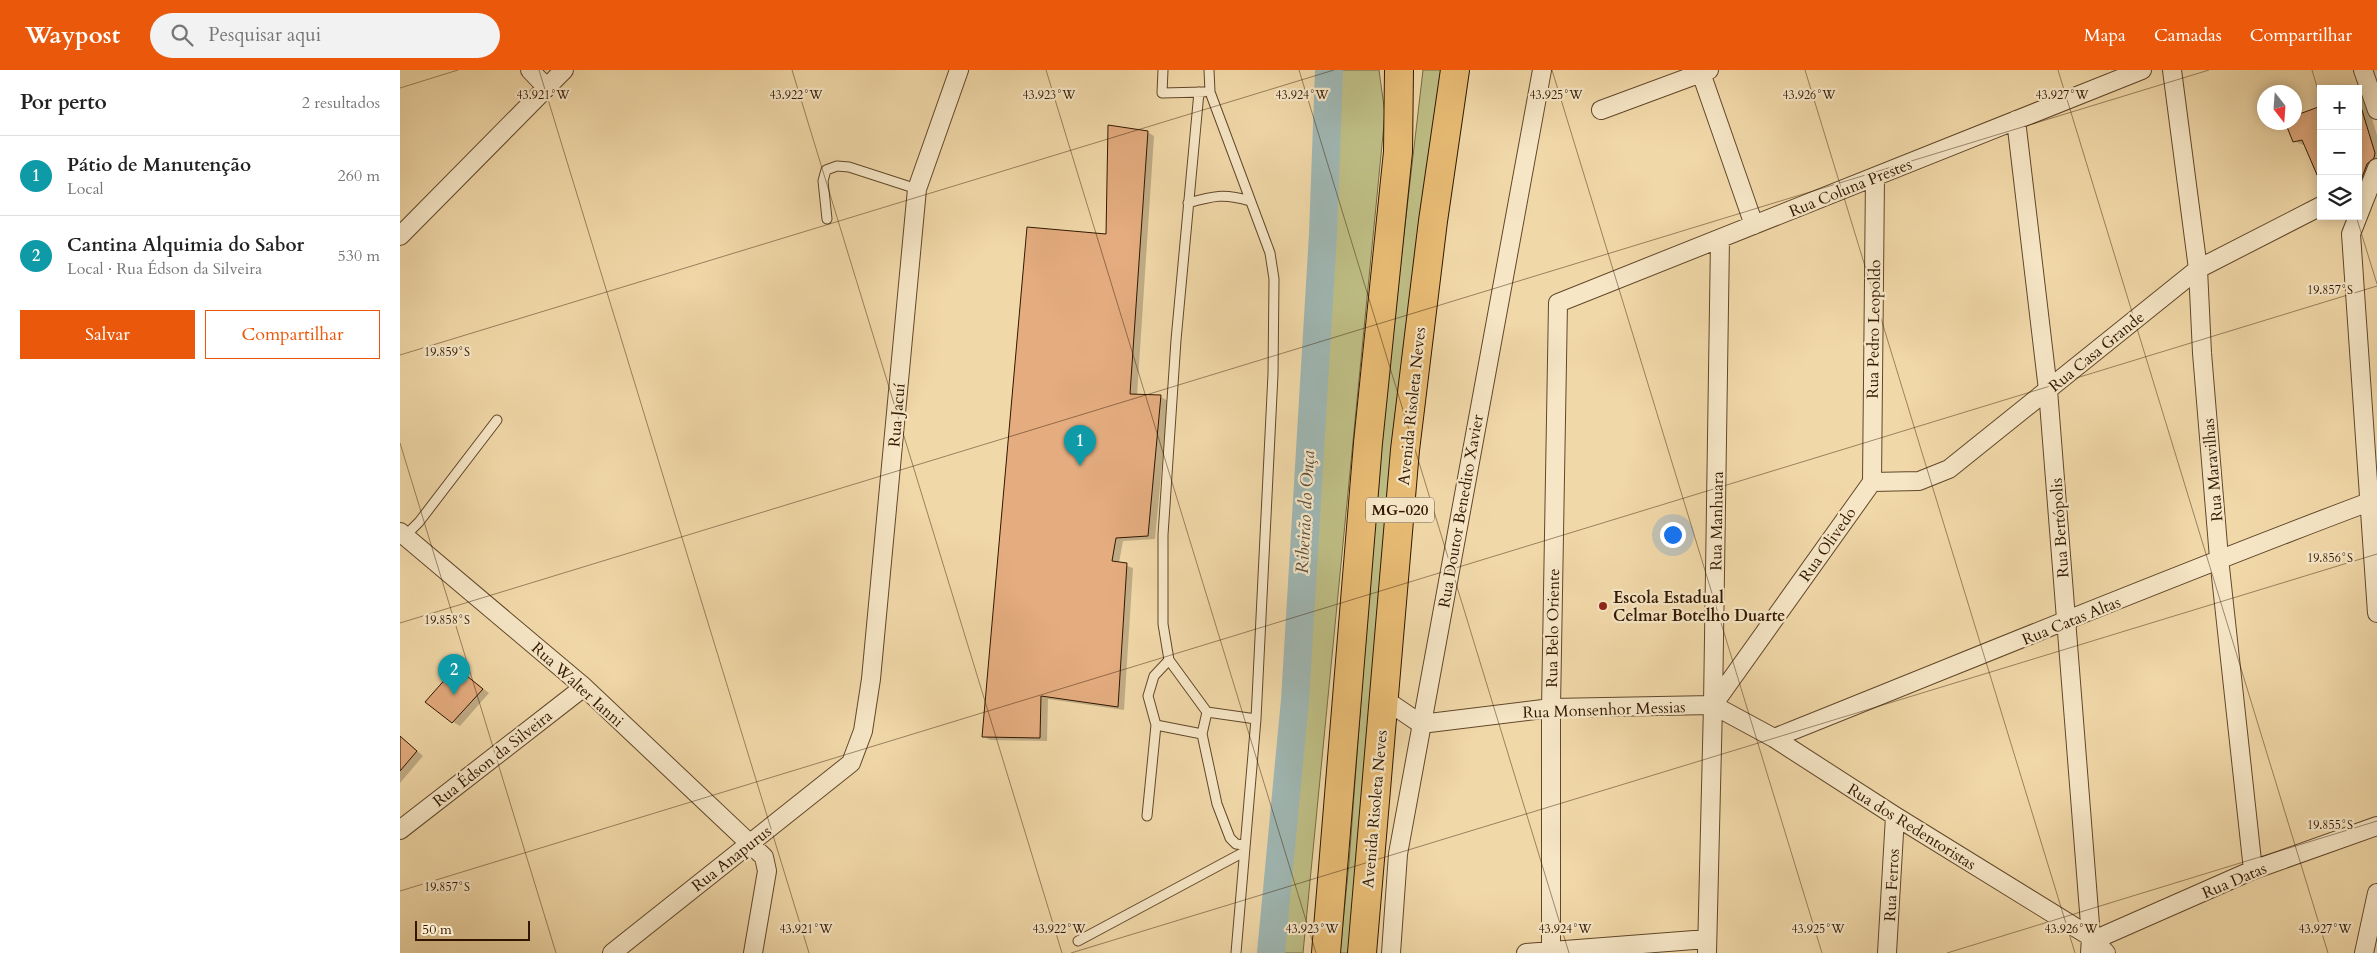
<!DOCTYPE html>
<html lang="pt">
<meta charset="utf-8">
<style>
:root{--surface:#fff;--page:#f2f2f2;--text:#222;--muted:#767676;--line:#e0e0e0;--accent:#ea580c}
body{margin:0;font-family:Cardo,serif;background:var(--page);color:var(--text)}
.controls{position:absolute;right:15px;top:15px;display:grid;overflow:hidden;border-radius:0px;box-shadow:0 2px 12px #0003}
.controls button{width:45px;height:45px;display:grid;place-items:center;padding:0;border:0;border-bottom:1px solid var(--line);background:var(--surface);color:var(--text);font:25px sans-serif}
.compass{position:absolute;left:1857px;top:15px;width:45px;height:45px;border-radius:50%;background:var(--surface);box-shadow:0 2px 12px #0003;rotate:163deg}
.scale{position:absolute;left:15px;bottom:12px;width:115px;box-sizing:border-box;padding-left:5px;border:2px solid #311700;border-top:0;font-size:14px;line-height:18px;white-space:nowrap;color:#311700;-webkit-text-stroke:4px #f6e6c6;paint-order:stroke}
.you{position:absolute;left:1272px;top:464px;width:18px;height:18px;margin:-12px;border:4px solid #fff;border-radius:50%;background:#1a73e8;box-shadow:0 0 0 8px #1a73e833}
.badge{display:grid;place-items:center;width:32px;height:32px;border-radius:50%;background:var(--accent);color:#fff;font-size:16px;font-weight:700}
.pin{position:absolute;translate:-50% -41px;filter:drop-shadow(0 1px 2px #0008)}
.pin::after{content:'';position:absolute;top:26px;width:18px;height:15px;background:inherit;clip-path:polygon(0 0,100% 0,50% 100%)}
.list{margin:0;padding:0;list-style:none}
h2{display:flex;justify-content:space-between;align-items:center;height:65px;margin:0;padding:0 20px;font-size:21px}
h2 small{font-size:16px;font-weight:400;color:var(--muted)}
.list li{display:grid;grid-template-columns:32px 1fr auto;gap:15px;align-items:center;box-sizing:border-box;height:80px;padding:0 20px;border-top:1px solid var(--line)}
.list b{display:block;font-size:19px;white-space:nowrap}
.list p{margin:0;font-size:16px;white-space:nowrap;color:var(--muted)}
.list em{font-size:16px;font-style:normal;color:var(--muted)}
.actions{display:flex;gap:10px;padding:15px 20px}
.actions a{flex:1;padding:11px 0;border:1px solid var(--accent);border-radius:0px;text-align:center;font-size:18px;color:var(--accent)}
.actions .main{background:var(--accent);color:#fff}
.icon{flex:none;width:28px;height:28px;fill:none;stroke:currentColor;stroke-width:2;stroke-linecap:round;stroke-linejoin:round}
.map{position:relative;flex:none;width:1977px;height:883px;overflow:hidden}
header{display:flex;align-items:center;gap:30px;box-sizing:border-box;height:70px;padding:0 25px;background:var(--accent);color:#fff}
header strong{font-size:24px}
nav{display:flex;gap:28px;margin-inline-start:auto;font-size:18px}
.search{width:350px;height:45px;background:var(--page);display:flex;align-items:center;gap:12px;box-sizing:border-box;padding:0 18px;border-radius:28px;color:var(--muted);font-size:19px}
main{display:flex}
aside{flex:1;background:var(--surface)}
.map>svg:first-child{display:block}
.green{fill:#bebe85;stroke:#786a42}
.shadow{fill:#0003}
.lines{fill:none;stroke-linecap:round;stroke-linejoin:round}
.river{stroke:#9fb7b3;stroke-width:28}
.building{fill:#e4ac7f;stroke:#311700}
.lane-casing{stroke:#61472a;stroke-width:11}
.street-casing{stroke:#61472a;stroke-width:20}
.highway-casing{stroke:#311700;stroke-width:30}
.lane{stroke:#f6e6c6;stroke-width:9}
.street{stroke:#f6e6c6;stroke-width:18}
.highway{stroke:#e8bc74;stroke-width:28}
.ticks{fill:none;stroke:#311700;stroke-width:1;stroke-opacity:0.45}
.poi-dot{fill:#8f2418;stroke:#f6e6c6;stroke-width:2}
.labels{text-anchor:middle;stroke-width:4.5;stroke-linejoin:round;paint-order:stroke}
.shield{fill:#f6e6c6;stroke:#6c553b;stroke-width:1}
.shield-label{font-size:15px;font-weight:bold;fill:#311700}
.street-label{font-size:16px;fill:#311700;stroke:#f6e6c6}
.poi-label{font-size:16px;font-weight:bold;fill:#311700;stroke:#f6e6c6;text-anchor:start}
.water-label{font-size:18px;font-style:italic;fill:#584f3f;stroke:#f6e6c6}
.ticks-label{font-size:12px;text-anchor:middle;fill:#311700;stroke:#f6e6c6;stroke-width:4.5;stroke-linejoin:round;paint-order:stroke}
</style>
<header>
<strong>Waypost</strong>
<div class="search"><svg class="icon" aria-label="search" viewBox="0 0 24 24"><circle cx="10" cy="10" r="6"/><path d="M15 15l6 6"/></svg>Pesquisar aqui</div>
<nav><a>Mapa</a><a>Camadas</a><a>Compartilhar</a></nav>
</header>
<main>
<aside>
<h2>Por perto<small>2 resultados</small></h2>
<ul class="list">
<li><span class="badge" style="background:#0f9aa8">1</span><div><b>Pátio de Manutenção</b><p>Local</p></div><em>260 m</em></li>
<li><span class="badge" style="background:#0f9aa8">2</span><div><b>Cantina Alquimia do Sabor</b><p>Local · Rua Édson da Silveira</p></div><em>530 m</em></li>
</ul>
<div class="actions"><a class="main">Salvar</a><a>Compartilhar</a></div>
</aside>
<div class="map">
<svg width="1977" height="883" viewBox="0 0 1977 883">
<rect width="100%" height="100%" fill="#f1d8a8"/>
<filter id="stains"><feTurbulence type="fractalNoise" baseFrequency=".004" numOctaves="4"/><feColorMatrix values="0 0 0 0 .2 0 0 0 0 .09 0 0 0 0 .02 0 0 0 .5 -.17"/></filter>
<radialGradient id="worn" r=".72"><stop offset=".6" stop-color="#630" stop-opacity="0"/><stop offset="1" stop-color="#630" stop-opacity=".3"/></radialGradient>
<!-- green -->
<path class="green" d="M 933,0 L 979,0 L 985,44 L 903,883 L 876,883 C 895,697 908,511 919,324 C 925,216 933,108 933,0 Z
M 1023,0 L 1044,0 L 951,883 L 940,883 L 949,793 L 980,371 Z"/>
<!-- shadow -->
<path class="shadow" d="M 1958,24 L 1966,29 L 1977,65 L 1977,99 L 1970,115 L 1958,121 Z
M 1894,52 L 1906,76 L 1894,71 Z
M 747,62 L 754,66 L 737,326 L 761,327 L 768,331 L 755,469 L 723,471 L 719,493 L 733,498 L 724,640 L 648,629 L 647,671 L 590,670 L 583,666 L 707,165 Z
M 56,598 L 89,623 L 60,656 L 53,652 Z
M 0,666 L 23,686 L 0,713 Z"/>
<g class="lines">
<!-- river -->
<path class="river" d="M 871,883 L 895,630 L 923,164 L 929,0"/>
</g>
<!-- building -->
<path class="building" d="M 1921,36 L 1921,114 L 1902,70 L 1893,72 L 1885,52 L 1894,52 L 1894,46 Z
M 1961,37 L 1975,83 L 1974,88 L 1967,94 L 1961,110 L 1958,111 L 1958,38 Z
M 708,55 L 748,61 L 730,324 L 761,325 L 748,466 L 716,468 L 712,491 L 727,493 L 718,637 L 641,626 L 640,668 L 582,667 L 627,157 L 706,164 Z
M 56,597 L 83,619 L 52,653 L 25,632 Z
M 0,666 L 17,681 L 0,701 Z"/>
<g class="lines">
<defs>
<path id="lane" d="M 763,0 L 762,23 L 804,22
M 809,0 L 810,22 L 870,183 L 874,209 L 873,304 L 856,649 L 836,883
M 799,22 L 776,270 L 763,465 L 763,554 L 769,590 L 807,642 L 856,649
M 788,133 C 813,126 824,123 850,131
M 427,149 L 423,111 L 426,100 L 437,96 L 449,97 L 517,119
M 5,466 L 19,452 L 97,350
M 807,642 L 802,664 L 817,734 L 830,768 L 836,774 L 844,775
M 756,655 L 802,664
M 747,746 L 756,655 L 748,626 L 754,606 L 769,590
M 678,871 L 844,782"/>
<path id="street" d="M 130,0 L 146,17
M 1300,0 L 1354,155
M 1772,0 L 1798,199 L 1802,283 L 1819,488 L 1853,800
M 1963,0 L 1977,40
M 1201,40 L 1309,0
M 1616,50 L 1648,320 L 1691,867 L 1690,883
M 1977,98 L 1951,164 L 1977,543
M 0,166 L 164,0
M 1472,412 L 1519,411 L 1549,399 L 1798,199 L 1921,136
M 1472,412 L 1475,107
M 0,462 L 184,617 L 364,787 L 367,801 L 353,883
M 984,629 L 1021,654 L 1151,638 L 1313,635 L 1374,668 L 1495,746 L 1691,867 L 1706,883
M 1313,635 L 1472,412
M 1374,668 C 1572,589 1769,507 1969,432
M 0,760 L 184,617
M 1694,870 L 1853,800 L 1977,756
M 212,883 L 451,693 L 463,661 L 471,609 L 517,119 L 559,0
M 991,883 L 998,784 L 1142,0
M 1126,883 L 1307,869
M 1151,883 L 1151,638 L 1158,233 L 1742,0
M 1307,883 L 1313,635 L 1320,169
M 1487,883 L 1495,746
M 1964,883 L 1977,823"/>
<path id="highway" d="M 926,883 L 968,373 L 998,82 L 999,0
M 962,883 L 1005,380 L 1033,151 L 1055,0"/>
</defs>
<!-- lane casing -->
<use href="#lane" class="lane-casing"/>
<!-- street casing -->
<use href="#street" class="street-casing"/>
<!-- highway casing -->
<use href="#highway" class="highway-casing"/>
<!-- lane -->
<use href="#lane" class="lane"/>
<!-- street -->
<use href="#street" class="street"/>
<!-- highway -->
<use href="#highway" class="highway"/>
</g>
<!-- ticks -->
<path class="ticks" d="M 139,0 L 409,883M 392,0 L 662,883M 646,0 L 916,883M 899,0 L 1169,883M 1152,0 L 1422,883M 1405,0 L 1675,883M 1658,0 L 1928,883M 1912,0 L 1921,30M 0,18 L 58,0M 1956,146 L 1977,214M 0,285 L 934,0M 0,373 L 156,883M 0,553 L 1809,0M 0,821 L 1977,216M 671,883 L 1977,484M 1547,883 L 1977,751"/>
<!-- markers -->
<circle class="poi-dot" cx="1203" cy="536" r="5"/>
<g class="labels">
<!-- shield labels -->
<rect class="shield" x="966" y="427.5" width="68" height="25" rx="4"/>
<g class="shield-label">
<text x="1000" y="445">MG-020</text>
</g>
<!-- street labels -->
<g class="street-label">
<text transform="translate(1450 117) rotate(-22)" y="6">Rua Coluna Prestes</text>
<text transform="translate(1473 259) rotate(-89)" y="6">Rua Pedro Leopoldo</text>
<text transform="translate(1696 281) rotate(-39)" y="6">Rua Casa Grande</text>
<text transform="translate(1011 336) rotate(-84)" y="6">Avenida Risoleta Neves</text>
<text transform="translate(496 345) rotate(-85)" y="6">Rua Jacuí</text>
<text transform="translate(1812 400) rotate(-95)" y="6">Rua Maravilhas</text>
<text transform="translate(1060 441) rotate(-80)" y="6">Rua Doutor Benedito Xavier</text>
<text transform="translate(1316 451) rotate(-89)" y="6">Rua Manhuara</text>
<text transform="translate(1659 458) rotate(-94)" y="6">Rua Bertópolis</text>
<text transform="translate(1427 474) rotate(-55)" y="6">Rua Olivedo</text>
<text transform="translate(1671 550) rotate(-22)" y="6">Rua Catas Altas</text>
<text transform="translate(1152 558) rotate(-89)" y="6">Rua Belo Oriente</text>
<text transform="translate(178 614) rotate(42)" y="6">Rua Walter Ianni</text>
<text transform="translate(1204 639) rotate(-2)" y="6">Rua Monsenhor Messias</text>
<text transform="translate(92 688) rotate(-38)" y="6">Rua Édson da Silveira</text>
<text transform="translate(974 739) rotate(-85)" y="6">Avenida Risoleta Neves</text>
<text transform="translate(1512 756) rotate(32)" y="6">Rua dos Redentoristas</text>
<text transform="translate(331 788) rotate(-38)" y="6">Rua Anapurus</text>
<text transform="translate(1834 810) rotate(-23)" y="6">Rua Datas</text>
<text transform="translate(1491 815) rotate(-87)" y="6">Rua Ferros</text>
</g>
<!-- poi labels -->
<g class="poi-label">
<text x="1213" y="533">Escola Estadual<tspan x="1213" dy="18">Celmar Botelho Duarte</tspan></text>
</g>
<!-- water labels -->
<g class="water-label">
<text transform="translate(905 442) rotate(-87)" y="6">Ribeirão do Onça</text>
</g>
</g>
<g class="ticks-label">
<text x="143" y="29">43.921°W</text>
<text x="396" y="29">43.922°W</text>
<text x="649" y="29">43.923°W</text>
<text x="902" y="29">43.924°W</text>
<text x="1156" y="29">43.925°W</text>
<text x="1409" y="29">43.926°W</text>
<text x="1662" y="29">43.927°W</text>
<text x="1930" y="224">19.857°S</text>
<text x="47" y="286">19.859°S</text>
<text x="1930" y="492">19.856°S</text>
<text x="47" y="554">19.858°S</text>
<text x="1930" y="759">19.855°S</text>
<text x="47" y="821">19.857°S</text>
<text x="406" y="863">43.921°W</text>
<text x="659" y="863">43.922°W</text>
<text x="912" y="863">43.923°W</text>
<text x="1165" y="863">43.924°W</text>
<text x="1418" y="863">43.925°W</text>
<text x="1671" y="863">43.926°W</text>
<text x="1925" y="863">43.927°W</text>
</g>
<rect width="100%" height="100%" filter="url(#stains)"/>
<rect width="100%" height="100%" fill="url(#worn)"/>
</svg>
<div class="controls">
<button>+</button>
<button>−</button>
<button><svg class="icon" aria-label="layers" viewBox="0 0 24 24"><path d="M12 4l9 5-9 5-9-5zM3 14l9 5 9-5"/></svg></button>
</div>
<svg class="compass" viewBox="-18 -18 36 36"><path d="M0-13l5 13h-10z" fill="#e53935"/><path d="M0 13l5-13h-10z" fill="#767676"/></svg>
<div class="scale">50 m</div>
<div class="you"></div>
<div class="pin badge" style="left:680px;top:396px;background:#0f9aa8">1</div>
<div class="pin badge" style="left:54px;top:625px;background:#0f9aa8">2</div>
</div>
</main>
